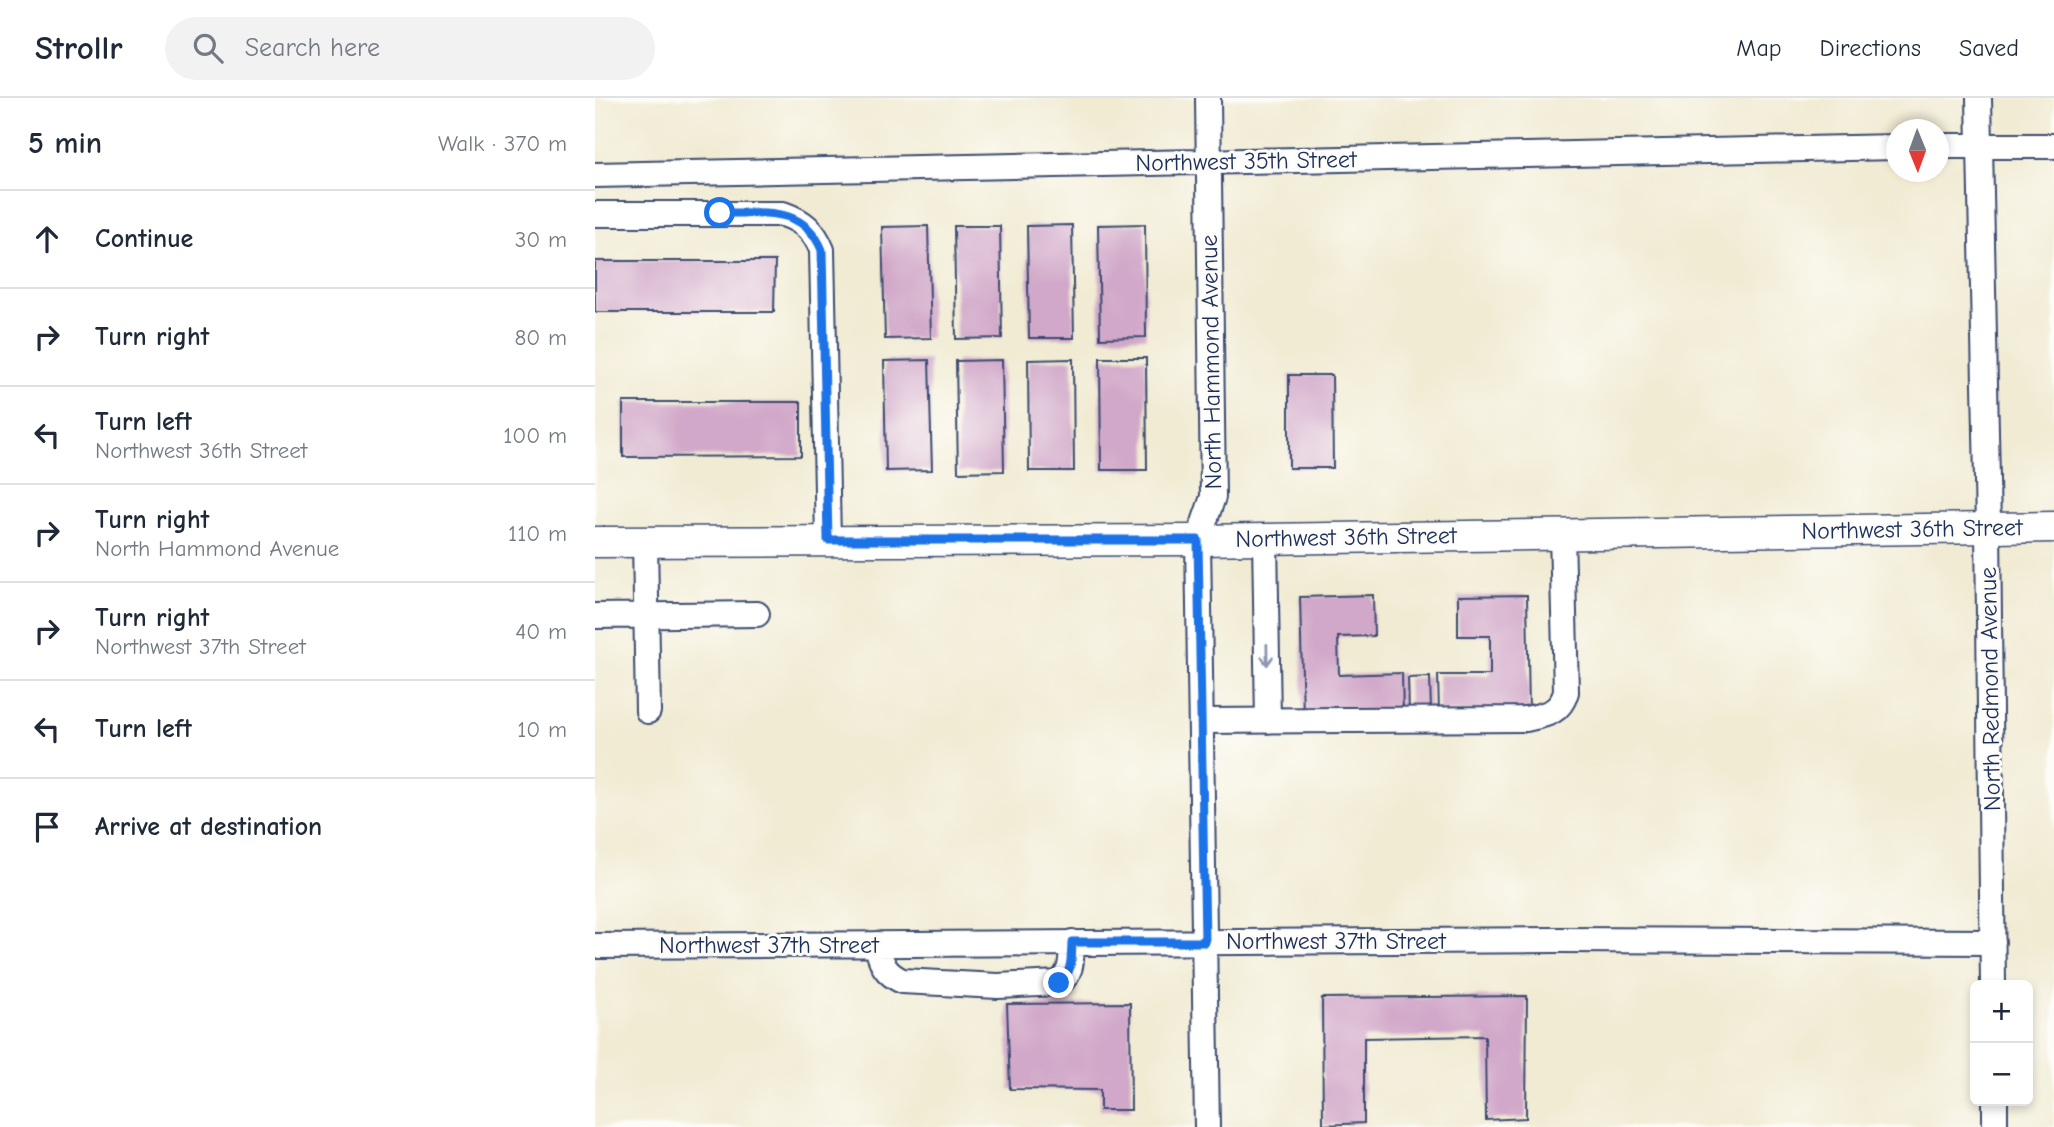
<!DOCTYPE html>
<meta charset="utf-8">
<style>
:root{--surface:#fff;--page:#f2f2f3;--text:#1f2937;--muted:#747a83;--line:#e0e1e3}
body{margin:0;font-family:"Comic Neue",sans-serif;background:var(--page);color:var(--text)}
.controls{position:absolute;right:21px;bottom:21px;display:grid;overflow:hidden;border-radius:10px;box-shadow:0 4px 10px #0003}
.controls button{width:63px;height:63px;display:grid;place-items:center;padding:0;border:0;border-bottom:2px solid var(--line);background:var(--surface);color:var(--text);font:35px sans-serif}
.compass{position:absolute;left:1291px;top:21px;width:63px;height:63px;border-radius:50%;background:var(--surface);box-shadow:0 4px 10px #0003;rotate:179deg}
.stop{position:absolute;width:21px;height:21px;margin:-16px;border:5px solid #1a73e8;border-radius:50%;background:#fff}
.stop.end{background:#1a73e8;border-color:#fff;box-shadow:0 2px 7px #0008}
.list{margin:0;padding:0;list-style:none}
h2{display:flex;justify-content:space-between;align-items:center;height:91px;margin:0;padding:0 28px;font-size:30px}
h2 small{font-size:23px;font-weight:400;color:var(--muted)}
.list li{display:grid;grid-template-columns:46px 1fr auto;gap:21px;align-items:center;box-sizing:border-box;height:98px;padding:0 28px;border-top:2px solid var(--line)}
.list b{display:block;font-size:26px;white-space:nowrap}
.list p{margin:0;font-size:23px;white-space:nowrap;color:var(--muted)}
.list em{font-size:23px;font-style:normal;color:var(--muted)}
.icon{flex:none;width:38px;height:38px;fill:none;stroke:currentColor;stroke-width:2;stroke-linecap:round;stroke-linejoin:round}
.map{position:relative;flex:none;width:1459px;height:1029px;overflow:hidden}
header{display:flex;align-items:center;gap:42px;box-sizing:border-box;height:98px;padding:0 35px;background:var(--surface);border-bottom:2px solid var(--line)}
header strong{font-size:33px}
nav{display:flex;gap:38px;margin-inline-start:auto;font-size:24px}
.search{width:490px;height:63px;background:var(--page);display:flex;align-items:center;gap:18px;box-sizing:border-box;padding:0 24px;border-radius:38px;color:var(--muted);font-size:26px}
main{display:flex}
aside{flex:1;background:var(--surface)}
.map>svg:first-child{display:block}
.building{fill:#d1a8c9}
.lines{fill:none;stroke-linecap:round;stroke-linejoin:round}
.minor-casing{stroke:#3b4b70;stroke-width:28}
.major-casing{stroke:#3b4b70;stroke-width:33}
.minor{stroke:#fff;stroke-width:24}
.major{stroke:#fff;stroke-width:30}
.oneway{stroke:#8d97ae}
.route{stroke:#1a73e8;stroke-width:9}
.labels{text-anchor:middle;stroke-width:6;stroke-linejoin:round;paint-order:stroke}
.street-label{font-size:24px;fill:#1b2f5e;stroke:#fdfcf7}
</style>
<header>
<strong>Strollr</strong>
<div class="search"><svg class="icon" aria-label="search" viewBox="0 0 24 24"><circle cx="10" cy="10" r="6"/><path d="M15 15l6 6"/></svg>Search here</div>
<nav><a>Map</a><a>Directions</a><a>Saved</a></nav>
</header>
<main>
<aside>
<h2>5 min<small>Walk · 370 m</small></h2>
<ul class="list">
<li><svg class="icon" aria-label="ahead" viewBox="0 0 24 24"><path d="M12 20V5M6 11l6-6 6 6"/></svg><div><b>Continue</b></div><em>30 m</em></li>
<li><svg class="icon" aria-label="right" viewBox="0 0 24 24"><path d="M7 20v-9h11M14 6l5 5-5 5"/></svg><div><b>Turn right</b></div><em>80 m</em></li>
<li><svg class="icon" aria-label="left" viewBox="0 0 24 24"><path d="M17 20v-9H6M10 6l-5 5 5 5"/></svg><div><b>Turn left</b><p>Northwest 36th Street</p></div><em>100 m</em></li>
<li><svg class="icon" aria-label="right" viewBox="0 0 24 24"><path d="M7 20v-9h11M14 6l5 5-5 5"/></svg><div><b>Turn right</b><p>North Hammond Avenue</p></div><em>110 m</em></li>
<li><svg class="icon" aria-label="right" viewBox="0 0 24 24"><path d="M7 20v-9h11M14 6l5 5-5 5"/></svg><div><b>Turn right</b><p>Northwest 37th Street</p></div><em>40 m</em></li>
<li><svg class="icon" aria-label="left" viewBox="0 0 24 24"><path d="M17 20v-9H6M10 6l-5 5 5 5"/></svg><div><b>Turn left</b></div><em>10 m</em></li>
<li><svg class="icon" aria-label="arrive" viewBox="0 0 24 24"><path d="M6 21V4h12l-3 4 3 4H6"/></svg><div><b>Arrive at destination</b></div></li>
</ul>
</aside>
<div class="map">
<svg width="1459" height="1029" viewBox="0 0 1459 1029">
<rect width="100%" height="100%" fill="#fdfcf7"/>
<filter id="ink" filterUnits="userSpaceOnUse"><feTurbulence type="fractalNoise" baseFrequency=".0143" numOctaves="2"/><feDisplacementMap in="SourceGraphic" scale="14" xChannelSelector="R" yChannelSelector="G"/><feConvolveMatrix kernelMatrix="1 2 1 2 8 2 1 2 1" color-interpolation-filters="sRGB"/></filter>
<filter id="wash" filterUnits="userSpaceOnUse"><feTurbulence type="fractalNoise" baseFrequency=".00686" numOctaves="4" result="noise"/><feDisplacementMap in="SourceGraphic" scale="28" xChannelSelector="R" yChannelSelector="G"/><feGaussianBlur stdDeviation="1.57" result="paint"/><feColorMatrix in="noise" values="0 0 0 0 0 0 0 0 0 0 0 0 0 0 0 0 0 1.4 0 .05"/><feComposite in="paint" operator="in"/></filter>
<g filter="url(#wash)">
<rect width="100%" height="100%" fill="#f1ebd3"/>
<g id="blocks">
<!-- building -->
<path class="building" d="M 550,126 L 551,239 L 505,240 L 503,127 Z
M 477,127 L 479,240 L 434,240 L 432,128 Z
M 333,128 L 336,240 L 290,241 L 287,129 Z
M 359,128 L 405,128 L 407,240 L 361,241 Z
M 0,163 L 180,163 L 179,214 L 0,214 Z
M 505,260 L 551,260 L 552,372 L 506,372 Z
M 478,261 L 479,373 L 434,373 L 433,262 Z
M 334,262 L 337,372 L 291,373 L 289,263 Z
M 407,262 L 409,373 L 363,374 L 361,263 Z
M 694,277 L 737,277 L 738,370 L 694,370 Z
M 28,304 L 206,304 L 206,358 L 28,359 Z
M 778,497 L 779,538 L 743,539 L 744,577 L 807,575 L 808,615 L 708,618 L 705,499 Z
M 932,497 L 934,614 L 844,614 L 843,577 L 895,577 L 895,538 L 863,538 L 863,498 Z
M 835,579 L 836,613 L 814,614 L 813,580 Z
M 932,898 L 931,1020 L 891,1022 L 890,938 L 769,940 L 769,1025 L 728,1027 L 727,900 Z
M 535,905 L 536,1012 L 505,1012 L 505,992 L 415,991 L 412,906 Z"/>
</g>
</g>
<g filter="url(#ink)">
<use href="#blocks" fill-opacity="0" stroke="#3b4b70" stroke-width="2"/>
<g class="lines">
<defs>
<path id="minor" d="M 1384,0 L 1393,429 L 1398,887
M 1344,48 L 1459,48
M 0,77 L 1302,49
M 0,116 L 188,116 C 208,123 219,132 227,152 L 233,442
M 670,441 L 673,623
M 50,443 L 53,613
M 0,518 L 162,516
M 606,623 L 931,621 C 951,617 965,615 971,594 L 967,436
M 281,846 C 287,865 288,874 307,883 L 403,888 L 464,885 C 478,874 476,861 477,844
M 0,848 L 964,842 L 1398,844
M 1400,1003 L 1400,1029
M 612,1029 L 603,442 L 618,399 L 613,0"/>
<path id="major" d="M 0,444 L 603,442 L 1459,429"/>
</defs>
<!-- minor casing -->
<use href="#minor" class="minor-casing"/>
<!-- major casing -->
<use href="#major" class="major-casing"/>
<!-- minor -->
<use href="#minor" class="minor"/>
<!-- major -->
<use href="#major" class="major"/>
</g>
<!-- one-way arrows -->
<defs><path id="oneway-shaft" d="M-6 0H5M1.5-3L5.5 0L1.5 3" fill="none" stroke-width="1.6" stroke-linecap="round" stroke-linejoin="round" transform="scale(1.75)"/></defs>
<use class="oneway" href="#oneway-shaft" transform="translate(672 557) rotate(89)"/>
</g>
<g class="lines" filter="url(#ink)">
<!-- route -->
<path class="route" d="M 125,115 C 166,116 208,106 227,152 L 233,442 L 603,442 L 610,844 L 477,844 C 476,861 478,874 464,885"/>
</g>
<g class="labels">
<!-- street labels -->
<g class="street-label">
<text transform="translate(651 63) rotate(-1)" y="8">Northwest 35th Street</text>
<text transform="translate(616 264) rotate(-91)" y="8">North Hammond Avenue</text>
<text transform="translate(1317 431) rotate(-1)" y="8">Northwest 36th Street</text>
<text transform="translate(751 439) rotate(-1)" y="8">Northwest 36th Street</text>
<text transform="translate(1395 591) rotate(-91)" y="8">North Redmond Avenue</text>
<text x="741" y="851">Northwest 37th Street</text>
<text x="174" y="855">Northwest 37th Street</text>
</g>
</g>
</svg>
<div class="controls">
<button>+</button>
<button>−</button>
</div>
<svg class="compass" viewBox="-18 -18 36 36"><path d="M0-13l5 13h-10z" fill="#e53935"/><path d="M0 13l5-13h-10z" fill="#747a83"/></svg>
<div class="stop" style="left:125px;top:115px"></div>
<div class="stop end" style="left:464px;top:885px"></div>
</div>
</main>
